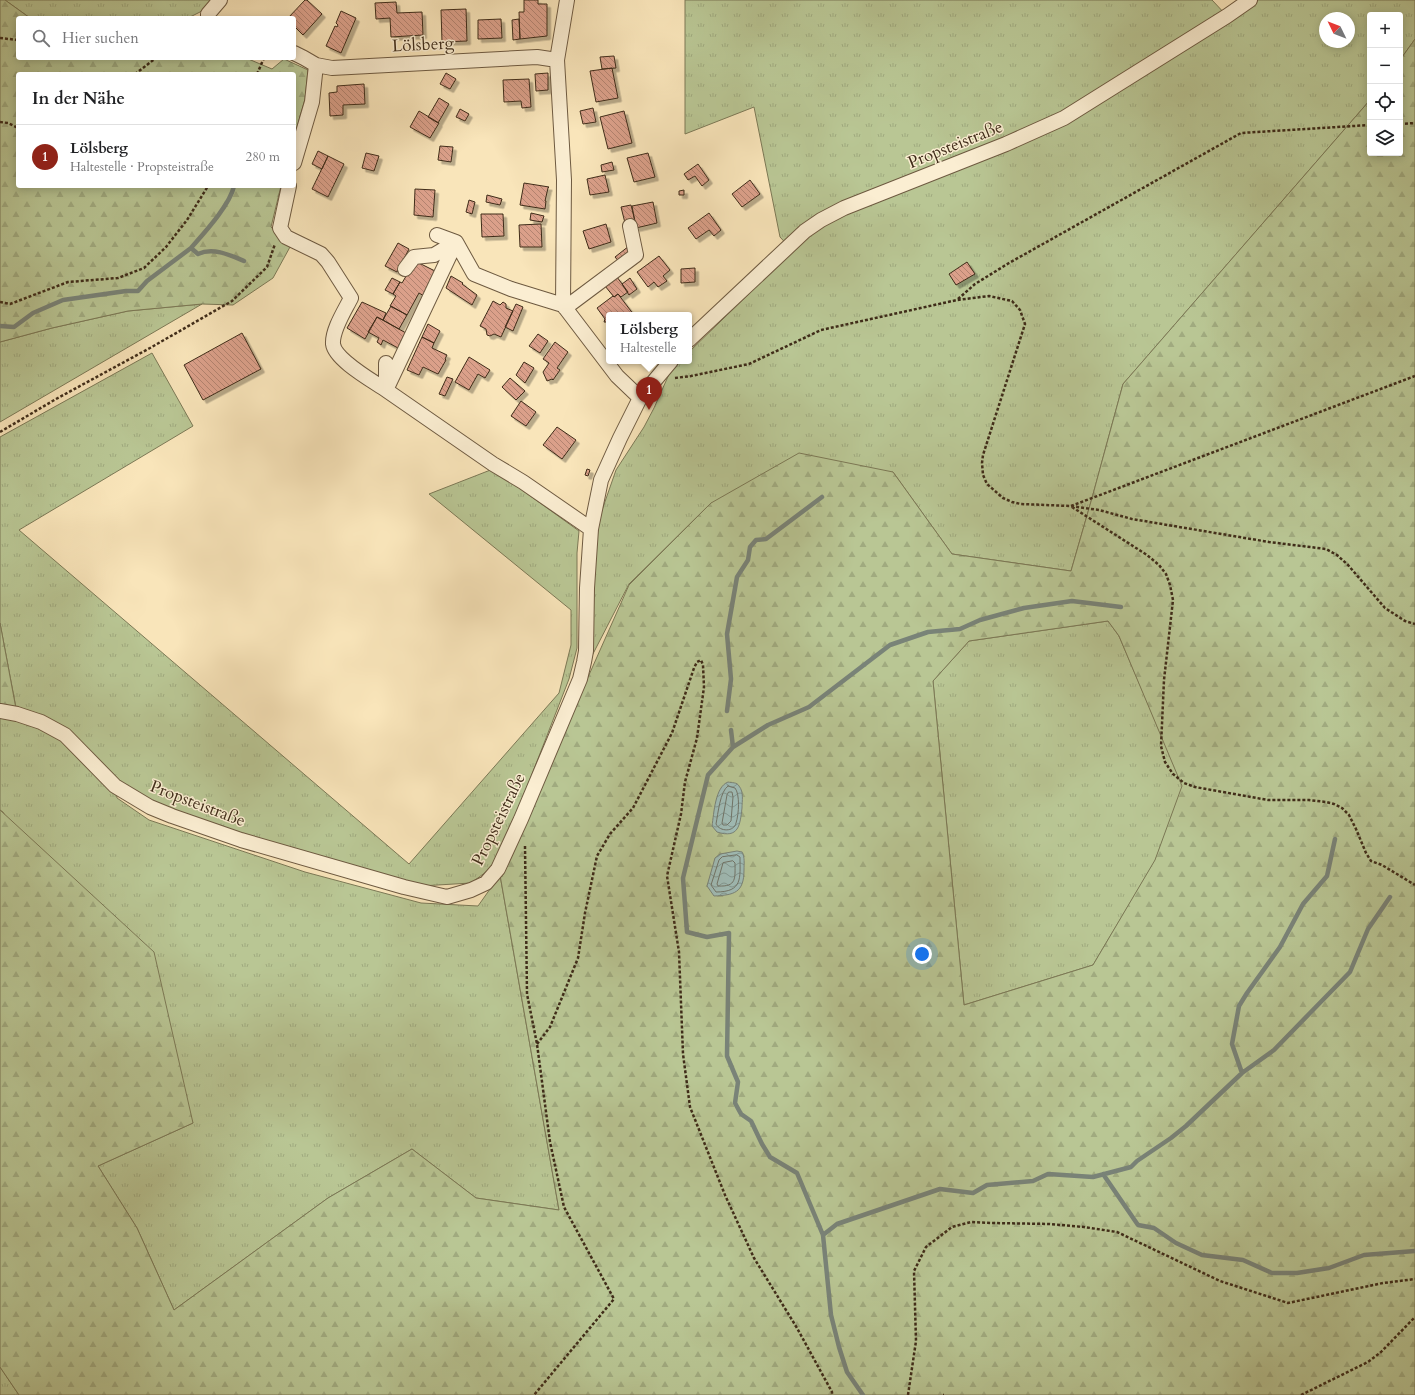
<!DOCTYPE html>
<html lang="de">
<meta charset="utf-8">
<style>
:root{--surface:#fff;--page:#f6f6f6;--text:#202124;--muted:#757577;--line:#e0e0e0;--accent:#8f2418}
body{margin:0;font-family:Cardo,serif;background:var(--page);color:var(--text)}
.controls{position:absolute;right:12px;top:12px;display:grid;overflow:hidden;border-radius:4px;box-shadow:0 2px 10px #0003}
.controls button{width:36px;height:36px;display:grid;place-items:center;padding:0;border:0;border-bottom:1px solid var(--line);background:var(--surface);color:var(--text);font:20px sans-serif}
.compass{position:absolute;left:1319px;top:12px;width:36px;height:36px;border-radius:50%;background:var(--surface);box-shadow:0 2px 10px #0003;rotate:313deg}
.you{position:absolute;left:922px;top:954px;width:14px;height:14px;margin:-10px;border:3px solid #fff;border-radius:50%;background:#1a73e8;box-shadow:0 0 0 6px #1a73e833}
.badge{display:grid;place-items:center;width:26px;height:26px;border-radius:50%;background:var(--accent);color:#fff;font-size:13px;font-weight:700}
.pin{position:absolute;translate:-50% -33px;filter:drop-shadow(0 1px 2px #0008)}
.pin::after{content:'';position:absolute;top:21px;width:14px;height:12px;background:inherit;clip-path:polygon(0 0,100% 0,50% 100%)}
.popup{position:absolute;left:606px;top:312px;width:86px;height:52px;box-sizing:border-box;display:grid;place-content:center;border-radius:4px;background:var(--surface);filter:drop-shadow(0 1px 3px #0005);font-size:13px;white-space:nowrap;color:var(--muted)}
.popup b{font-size:15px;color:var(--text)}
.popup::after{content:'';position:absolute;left:50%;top:100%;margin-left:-8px;border:8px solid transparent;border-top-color:var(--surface)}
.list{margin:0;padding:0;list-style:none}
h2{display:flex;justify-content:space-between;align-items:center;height:52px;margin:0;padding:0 16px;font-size:17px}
h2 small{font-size:13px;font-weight:400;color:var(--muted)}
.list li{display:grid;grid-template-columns:26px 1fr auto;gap:12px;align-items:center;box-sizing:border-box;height:64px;padding:0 16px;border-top:1px solid var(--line)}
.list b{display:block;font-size:15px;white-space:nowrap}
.list p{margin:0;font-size:13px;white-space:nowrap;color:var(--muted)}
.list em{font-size:13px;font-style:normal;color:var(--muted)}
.icon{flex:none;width:22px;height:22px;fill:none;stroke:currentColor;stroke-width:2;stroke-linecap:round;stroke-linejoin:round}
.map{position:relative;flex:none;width:1415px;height:1395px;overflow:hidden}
.search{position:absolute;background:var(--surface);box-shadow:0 2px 10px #0003;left:16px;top:16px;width:280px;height:44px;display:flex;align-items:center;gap:10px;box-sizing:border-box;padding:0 14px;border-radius:4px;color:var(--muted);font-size:15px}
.panel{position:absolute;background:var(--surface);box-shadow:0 2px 10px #0003;left:16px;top:72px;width:280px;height:116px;border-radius:4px}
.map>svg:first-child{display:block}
.grass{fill:url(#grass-tufts);stroke:#7c7956;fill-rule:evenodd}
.forest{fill:url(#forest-firs);stroke:#7c7956;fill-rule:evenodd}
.water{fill:url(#water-waves);stroke:#798378}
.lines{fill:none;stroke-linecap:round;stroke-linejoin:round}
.shore{stroke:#707468;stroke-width:1}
.stream{stroke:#798378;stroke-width:4.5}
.building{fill:url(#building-back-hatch);stroke:#3f2c19;filter:url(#shadow)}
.minor-casing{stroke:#6e5a41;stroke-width:16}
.path{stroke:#3f2c19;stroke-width:2.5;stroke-dasharray:3 2;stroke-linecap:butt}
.minor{stroke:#fbeed2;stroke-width:14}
.labels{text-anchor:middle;stroke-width:3;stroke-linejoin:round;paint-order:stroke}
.street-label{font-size:17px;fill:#3f2c19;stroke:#fbeed2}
</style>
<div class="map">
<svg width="1415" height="1395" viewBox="0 0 1415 1395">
<defs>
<pattern id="grass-tufts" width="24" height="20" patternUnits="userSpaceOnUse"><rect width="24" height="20" fill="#b9c694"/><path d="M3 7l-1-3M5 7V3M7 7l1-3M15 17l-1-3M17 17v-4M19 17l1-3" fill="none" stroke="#a0aa7f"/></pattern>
<pattern id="forest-firs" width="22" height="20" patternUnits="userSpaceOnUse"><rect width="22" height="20" fill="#b9c694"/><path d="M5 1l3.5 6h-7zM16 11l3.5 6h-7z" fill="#a0aa7f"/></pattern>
<pattern id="water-waves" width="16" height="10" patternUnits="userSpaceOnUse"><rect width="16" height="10" fill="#a0bdb8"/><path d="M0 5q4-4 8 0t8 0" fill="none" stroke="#849a95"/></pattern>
<pattern id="building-back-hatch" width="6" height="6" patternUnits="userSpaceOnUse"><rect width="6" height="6" fill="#dba08a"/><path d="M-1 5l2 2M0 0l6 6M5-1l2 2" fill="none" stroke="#b38370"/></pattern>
<filter id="shadow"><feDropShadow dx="3.5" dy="3.5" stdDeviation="0" flood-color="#0004"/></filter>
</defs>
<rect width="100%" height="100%" fill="#f9e5ba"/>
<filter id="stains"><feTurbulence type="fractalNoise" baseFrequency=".005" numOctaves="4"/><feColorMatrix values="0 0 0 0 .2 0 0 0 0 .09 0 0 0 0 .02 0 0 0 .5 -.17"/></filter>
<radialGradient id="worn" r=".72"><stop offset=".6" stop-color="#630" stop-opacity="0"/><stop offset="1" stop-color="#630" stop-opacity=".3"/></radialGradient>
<!-- grass -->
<path class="grass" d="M 5,0 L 212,0 L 200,12 L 188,18 L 30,18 Z
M 685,0 L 1212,0 L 1227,16 L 1248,0 L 1415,0 L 1415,39 L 1400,60 L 1400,15 L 1370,15 L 1370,100 L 1123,384 L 1092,498 L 1071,571 L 952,554 L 893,472 L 711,503 L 629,584 L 580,679 L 595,548 L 600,516 L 616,470 L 644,427 L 654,408 L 670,372 L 680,361 L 689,361 L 689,352 L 793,251 L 780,237 L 754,107 L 685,134 ZM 1325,18 L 1349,18 L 1349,42 L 1325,42 Z
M 202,304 L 0,422 L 0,342 L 52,328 L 128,311 Z
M 152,353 L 193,426 L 19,530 L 409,864 L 559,693 L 571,645 L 571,610 L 429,494 L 493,469 L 579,531 L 577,553 L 577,648 L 569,679 L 520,805 L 507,835 L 490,869 L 471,883 L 404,887 L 241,840 L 115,786 L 117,798 L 149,820 L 305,872 L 421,903 L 478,906 L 500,875 L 559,1210 L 476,1198 L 412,1149 L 328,1198 L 174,1310 L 137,1228 L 98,1166 L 193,1123 L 3,812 L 0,810 L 0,711 L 17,713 L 0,623 L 0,437 Z
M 1108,621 L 1119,636 L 1183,786 L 1155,861 L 1093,965 L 964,1005 L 933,681 L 969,641 Z
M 0,1367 L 19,1395 L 0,1395 Z"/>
<!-- forest -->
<path class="forest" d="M 0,0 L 5,0 L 30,18 L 18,18 L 18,58 L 246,58 L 272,69 L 284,59 L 308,70 L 305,99 L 294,138 L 294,74 L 18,74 L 18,186 L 281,186 L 271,227 L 290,247 L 273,278 L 233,305 L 202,304 L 128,311 L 52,328 L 0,342 Z
M 1415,39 L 1415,1395 L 19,1395 L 0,1367 L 0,810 L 154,952 L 193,1123 L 98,1166 L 137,1228 L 174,1310 L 328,1198 L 412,1149 L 476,1198 L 559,1210 L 500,875 L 629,585 L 711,503 L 799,453 L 893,472 L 952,554 L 1071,571 L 1092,498 L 1123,384 L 1370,100 L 1370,153 L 1400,153 L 1400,60 ZM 1108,621 L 1119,636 L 1182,786 L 1155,860 L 1093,965 L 964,1005 L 933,681 L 969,641 Z
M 0,623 L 17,714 L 0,711 Z"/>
<!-- water -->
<path class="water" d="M 728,782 C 732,783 737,782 739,786 C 744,792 742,801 742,808 C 740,825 739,839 717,832 L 712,826 C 714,813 715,787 728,782 Z
M 737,851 L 742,852 C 745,857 744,864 744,870 C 744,893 734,895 714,896 L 707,886 L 715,858 L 720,854 Z"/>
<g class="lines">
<!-- shore -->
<path class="shore" d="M 728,786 L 735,788 C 740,794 739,814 736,823 C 734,832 720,832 716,824 C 718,814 720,791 728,786 Z
M 729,792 L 732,792 L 733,797 L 731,821 L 727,825 L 723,825 L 722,823 L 727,795 Z
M 737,855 L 740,857 C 740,878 743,892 716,892 L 711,885 L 719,860 L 722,857 Z
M 733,861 L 735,863 C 735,878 737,887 718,886 L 717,884 L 723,863 Z"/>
<!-- stream -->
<path class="stream" d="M 191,248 C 204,233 230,205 234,186
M 0,326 L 14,327 L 33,313 L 63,300 L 126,291 L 138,291 L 147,281 L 191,248 L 198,254 C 213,247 230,255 244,261
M 727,711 L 731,679 L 727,634 L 737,577 L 748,560 L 750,547 L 756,540 L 766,539 L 822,497
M 731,730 L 733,747 L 708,775 L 683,878 L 687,932 L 707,937 L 729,933 L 727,1056 L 738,1082 L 735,1103 L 741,1114 L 751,1121 L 762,1144 L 770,1157 L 797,1173 L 823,1235 L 831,1315 L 839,1347 L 847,1372 L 863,1395
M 733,747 L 768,725 L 809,707 L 890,645 L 928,632 L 960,629 L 980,620 L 1024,608 L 1072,601 L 1121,607
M 1242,1073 L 1232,1044 L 1239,1006 L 1247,993 L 1280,947 L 1303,904 L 1327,876 L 1335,839
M 1103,1174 L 1138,1225 L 1154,1228 L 1176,1243 L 1202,1255 L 1243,1260 L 1272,1273 L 1297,1273 L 1329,1268 L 1364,1255 L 1415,1251
M 823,1235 L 837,1224 L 940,1189 L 973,1193 L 987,1185 L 1033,1181 L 1048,1174 L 1093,1177 L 1131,1167 L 1137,1161 L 1171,1138 L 1186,1126 L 1242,1073 L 1274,1050 L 1310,1013 L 1350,972 L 1368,929 L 1390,897"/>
</g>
<!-- building -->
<path class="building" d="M 305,0 L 307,0 L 322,14 L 303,35 L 294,26 L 294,18 L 288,18 Z
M 524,0 L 538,0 L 538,4 L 547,4 L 547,36 L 520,39 L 519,12 L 524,12 Z
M 396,2 L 397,13 L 422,12 L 423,35 L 391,37 L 390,18 L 376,19 L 375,3 Z
M 466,9 L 467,41 L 442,42 L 441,10 Z
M 341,11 L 356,18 L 341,53 L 326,46 L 335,26 L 337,27 L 338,25 L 336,23 Z
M 501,19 L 502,38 L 478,39 L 478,20 Z
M 519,19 L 520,39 L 513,40 L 512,20 Z
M 614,56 L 616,68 L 602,69 L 600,57 Z
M 612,68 L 618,98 L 596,102 L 590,71 Z
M 446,73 L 456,79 L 450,89 L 440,84 Z
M 548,73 L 548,90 L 536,91 L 535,74 Z
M 529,79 L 531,107 L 522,108 L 521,101 L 504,102 L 503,80 Z
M 364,84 L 365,104 L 343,105 L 343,115 L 330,116 L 329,93 L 337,92 L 337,86 Z
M 439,98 L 449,104 L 438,123 L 428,117 Z
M 593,108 L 596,122 L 583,124 L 580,111 Z
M 460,109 L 469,114 L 465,121 L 456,117 Z
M 419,111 L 439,123 L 430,138 L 410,127 Z
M 624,111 L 632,143 L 608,149 L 600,117 Z
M 440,146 L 453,147 L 451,162 L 438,160 Z
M 318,151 L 328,156 L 322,169 L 312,164 Z
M 366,153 L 379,156 L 374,171 L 362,168 Z
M 648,153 L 655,177 L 634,182 L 627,158 Z
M 328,156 L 344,164 L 328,197 L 312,189 Z
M 612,162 L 614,170 L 602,172 L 601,165 Z
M 698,164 L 709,180 L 702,186 L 695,176 L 688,180 L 684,174 Z
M 605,175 L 609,192 L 590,195 L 587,179 Z
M 750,180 L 760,194 L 742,207 L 732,194 Z
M 524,183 L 549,187 L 548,188 L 545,201 L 546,201 L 545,209 L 520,205 Z
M 415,189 L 435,190 L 433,217 L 414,215 Z
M 684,190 L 684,195 L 679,195 L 679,191 Z
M 487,195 L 502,199 L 500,205 L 486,202 Z
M 469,200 L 475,202 L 472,214 L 466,212 Z
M 653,202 L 657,223 L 636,228 L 632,206 Z
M 631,205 L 635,221 L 625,223 L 621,207 Z
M 531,213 L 544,216 L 542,222 L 530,220 Z
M 709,213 L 721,230 L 714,236 L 709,230 L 696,239 L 688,228 Z
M 481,214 L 503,214 L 504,236 L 482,237 Z
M 541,224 L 542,247 L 520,247 L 519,225 Z
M 606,224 L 611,242 L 589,249 L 583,231 Z
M 398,243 L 409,249 L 397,272 L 385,266 Z
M 629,246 L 631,255 L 620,263 L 615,257 Z
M 659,256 L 670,270 L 663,276 L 667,281 L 658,287 L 654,282 L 648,287 L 637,272 Z
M 415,261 L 437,272 L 424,296 L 419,293 L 407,315 L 390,306 L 396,296 L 393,294 L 400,282 L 402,283 Z
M 967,262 L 975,274 L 956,285 L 949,274 Z
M 695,268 L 695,282 L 681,283 L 681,269 Z
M 451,276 L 463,283 L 462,284 L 477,295 L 472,305 L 446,288 Z
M 617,277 L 628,292 L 621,297 L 618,294 L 614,297 L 605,286 Z
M 392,278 L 400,282 L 393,294 L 385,290 Z
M 630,278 L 637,289 L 629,295 L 622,284 Z
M 618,294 L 634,315 L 609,315 L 609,325 L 607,322 L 604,322 L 605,319 L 597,308 L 613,296 L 614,297 Z
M 493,301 L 500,305 L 503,302 L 506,304 L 506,308 L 513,311 L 501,337 L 494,334 L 490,336 L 487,335 L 486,329 L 480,326 Z
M 362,302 L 386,313 L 383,320 L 377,317 L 365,339 L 347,328 Z
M 516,304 L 523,307 L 513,331 L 505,327 Z
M 391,306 L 407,315 L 399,329 L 383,320 Z
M 377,317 L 406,333 L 398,348 L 383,340 L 381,345 L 377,342 L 379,338 L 368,332 Z
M 428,324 L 440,331 L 434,343 L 422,337 Z
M 242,333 L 261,369 L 203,400 L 184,365 Z
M 538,334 L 548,341 L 540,353 L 529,346 Z
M 422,337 L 434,343 L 432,348 L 447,355 L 445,359 L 446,360 L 438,374 L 423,367 L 419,375 L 407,370 Z
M 555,342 L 568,352 L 557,368 L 560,370 L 553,380 L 552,379 L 547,381 L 543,372 L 549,363 L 543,359 Z
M 469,357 L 490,370 L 485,378 L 478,374 L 469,390 L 455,382 Z
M 524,362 L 534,368 L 525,383 L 516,375 Z
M 447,377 L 453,379 L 445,396 L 439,394 Z
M 510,378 L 525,391 L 516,400 L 502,387 Z
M 521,401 L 536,412 L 526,426 L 511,416 Z
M 557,427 L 576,440 L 562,459 L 543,445 Z
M 587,469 L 590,470 L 588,476 L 585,475 Z"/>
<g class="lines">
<defs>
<path id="minor" d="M 567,0 L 557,60 L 564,180 L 563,305 L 617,376 L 640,398
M 208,18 L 208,14 L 220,0
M 294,53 L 304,58 L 316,65 L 332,68 L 537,57 L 557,60
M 294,163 L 312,102 L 316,65
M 289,186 L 280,228 L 286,237 L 321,254 L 328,262 L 351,298 C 345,310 332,330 333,344 C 335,360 373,381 386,390 L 456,242
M 437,235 L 456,242 L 474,274 L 511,289 L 563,305
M 405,269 L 414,257 L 434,255 L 456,242
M 565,308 L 636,255 L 630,226
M 689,340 L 805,231 L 821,220 L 844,208 L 1006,144 L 1064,118 L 1227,16 L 1250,0
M 386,363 L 386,390 L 493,464 L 523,482 L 591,529
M 0,711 L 17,714 L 41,722 L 65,735 L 115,786 L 150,807 L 172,816 L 241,840 L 404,887 L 447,897 L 471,890 L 486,883 L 498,869 L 521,819 L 580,679 L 584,662 L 586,651 L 587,588 L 591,529 L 601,480 L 620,438 L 640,398 L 671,361"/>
</defs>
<!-- minor casing -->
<use href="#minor" class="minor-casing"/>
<!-- path -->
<path class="path" d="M 0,38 L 18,40
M 135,74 L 156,58
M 257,74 L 264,58
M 0,122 L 8,123 L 18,128
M 1400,124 L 1415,123
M 958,299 L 975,284 L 1009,263 L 1241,133 L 1370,125
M 0,302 L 10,304 L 68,282 L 118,278 L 144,268 L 166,247 L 187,220 L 208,186
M 675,378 L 691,376 L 749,364 L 821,330 L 957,300 L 989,296 L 1012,301 L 1020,310 L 1025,324 L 983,455 L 982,463 L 983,475 L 987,484 L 1003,498 L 1012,502 L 1021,504 L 1070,506 L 1099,510 L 1132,519 L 1269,542 L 1326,549 L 1337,555 L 1348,565 L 1385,608 L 1405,621 L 1415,624
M 0,432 L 56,399 L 150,348 L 232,301 L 267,267 L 275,244
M 1071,506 L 1415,376
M 1072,507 L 1147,555 L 1159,565 L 1166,574 L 1170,585 L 1173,600 L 1164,680 L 1161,746 L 1165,762 L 1173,774 L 1184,783 L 1195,787 L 1268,800 L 1309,800 L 1326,802 L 1334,804 L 1342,808 L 1349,815 L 1356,829 L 1366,853 L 1371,861 L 1382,865 L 1415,885
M 525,846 L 527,994 L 537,1044 L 550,1142 L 564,1207 L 614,1299 L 534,1395
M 537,1044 L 550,1027 L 578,958 L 585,913 L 597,856 L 610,834 L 633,808 L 672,733 L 694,668 L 697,662 L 701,660 L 703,665 L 704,687 L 697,738 L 685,782 L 681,814 L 667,876 L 679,952 L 683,1054 L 690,1107 L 725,1195 L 754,1258 L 797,1328 L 832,1392 L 832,1395
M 908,1395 L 916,1341 L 914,1271 L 926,1247 L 952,1227 L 971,1222 L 991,1223 L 1050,1224 L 1084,1227 L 1117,1232 L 1220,1281 L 1288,1303 L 1383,1283 L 1415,1279
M 943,1395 L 944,1395
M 1301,1395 L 1368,1362 L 1381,1352 L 1415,1317"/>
<!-- minor -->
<use href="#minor" class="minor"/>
</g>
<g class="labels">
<!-- street labels -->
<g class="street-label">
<text transform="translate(423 44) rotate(-3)" y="6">Lölsberg</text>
<text transform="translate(955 144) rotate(-22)" y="6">Propsteistraße</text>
<text transform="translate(198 803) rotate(21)" y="6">Propsteistraße</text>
<text transform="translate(498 819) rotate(-64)" y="6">Propsteistraße</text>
</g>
</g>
<rect width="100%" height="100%" filter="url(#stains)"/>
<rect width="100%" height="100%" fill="url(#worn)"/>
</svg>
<div class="controls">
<button>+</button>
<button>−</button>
<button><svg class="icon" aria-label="locate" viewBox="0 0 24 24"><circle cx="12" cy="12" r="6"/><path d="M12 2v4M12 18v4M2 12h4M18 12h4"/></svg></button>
<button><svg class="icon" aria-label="layers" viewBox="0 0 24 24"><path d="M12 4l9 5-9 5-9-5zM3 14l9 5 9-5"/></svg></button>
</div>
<svg class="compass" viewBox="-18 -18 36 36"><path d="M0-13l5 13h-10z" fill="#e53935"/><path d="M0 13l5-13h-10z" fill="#757577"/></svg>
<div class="you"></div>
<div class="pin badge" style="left:649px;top:410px">1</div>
<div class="popup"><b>Lölsberg</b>Haltestelle</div>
<div class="search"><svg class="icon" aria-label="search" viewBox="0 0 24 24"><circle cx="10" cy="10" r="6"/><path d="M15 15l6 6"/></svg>Hier suchen</div>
<section class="panel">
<h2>In der Nähe<small></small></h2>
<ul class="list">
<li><span class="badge">1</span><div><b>Lölsberg</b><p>Haltestelle · Propsteistraße</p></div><em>280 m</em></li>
</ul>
</section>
</div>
